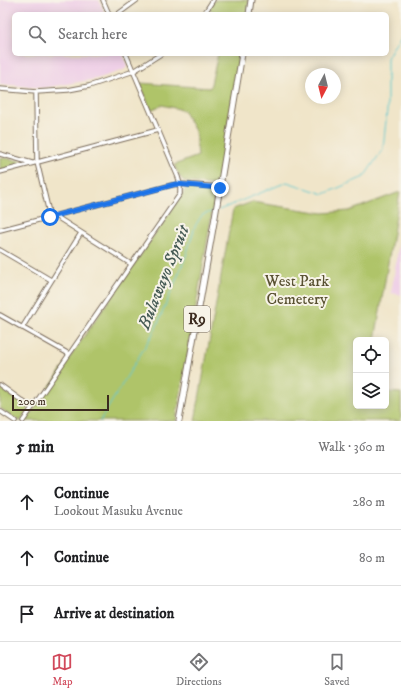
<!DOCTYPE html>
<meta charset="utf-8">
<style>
:root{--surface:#fff;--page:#f2f2f2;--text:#202124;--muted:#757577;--line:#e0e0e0;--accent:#d1495b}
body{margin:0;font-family:"IM FELL DW Pica",serif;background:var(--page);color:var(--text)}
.controls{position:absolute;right:12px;bottom:12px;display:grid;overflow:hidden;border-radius:6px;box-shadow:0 2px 10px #0003}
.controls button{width:36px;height:36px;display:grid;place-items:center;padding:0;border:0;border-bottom:1px solid var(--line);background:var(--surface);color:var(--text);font:20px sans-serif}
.compass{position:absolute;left:305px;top:68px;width:36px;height:36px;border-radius:50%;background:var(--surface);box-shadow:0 2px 10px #0003;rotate:187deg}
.scale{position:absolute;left:12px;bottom:10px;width:97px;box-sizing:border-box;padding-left:4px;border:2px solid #3b2a1e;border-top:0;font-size:11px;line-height:14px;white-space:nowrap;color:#3b2a1e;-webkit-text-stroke:3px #f7f3e8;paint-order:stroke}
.stop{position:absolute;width:12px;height:12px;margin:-9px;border:3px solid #1a73e8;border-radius:50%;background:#fff}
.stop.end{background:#1a73e8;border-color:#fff;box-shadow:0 1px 4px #0008}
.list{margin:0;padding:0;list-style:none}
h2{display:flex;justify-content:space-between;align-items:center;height:52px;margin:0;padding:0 16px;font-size:17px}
h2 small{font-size:13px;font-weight:400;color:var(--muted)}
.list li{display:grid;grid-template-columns:26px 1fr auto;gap:12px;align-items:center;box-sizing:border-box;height:56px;padding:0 16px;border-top:1px solid var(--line)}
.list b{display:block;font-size:15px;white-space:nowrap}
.list p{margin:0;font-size:13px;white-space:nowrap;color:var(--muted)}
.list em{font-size:13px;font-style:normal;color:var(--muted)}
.icon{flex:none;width:22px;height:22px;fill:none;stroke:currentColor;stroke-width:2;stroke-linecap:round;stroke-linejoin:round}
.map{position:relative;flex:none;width:401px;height:421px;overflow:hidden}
.search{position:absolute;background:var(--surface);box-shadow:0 2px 10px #0003;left:12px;right:12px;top:12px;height:44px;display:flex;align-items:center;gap:10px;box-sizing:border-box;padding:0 14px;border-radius:6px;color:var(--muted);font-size:15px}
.sheet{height:220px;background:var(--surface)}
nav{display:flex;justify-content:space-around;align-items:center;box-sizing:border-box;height:56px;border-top:1px solid var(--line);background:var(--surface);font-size:11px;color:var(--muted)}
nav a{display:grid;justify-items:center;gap:2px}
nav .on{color:var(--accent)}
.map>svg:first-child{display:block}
.built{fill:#efd0e7}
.green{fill:#afc469;stroke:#757744}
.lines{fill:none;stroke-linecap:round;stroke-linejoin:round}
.stream{stroke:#5bc9d1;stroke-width:1}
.minor-casing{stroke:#7a6b5a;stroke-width:5.5}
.highway-casing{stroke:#7a6b5a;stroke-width:7}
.minor{stroke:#fff;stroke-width:3.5}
.highway{stroke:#fff;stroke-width:5}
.route{stroke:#1a73e8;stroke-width:5}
.labels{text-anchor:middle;stroke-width:4;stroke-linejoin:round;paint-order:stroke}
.shield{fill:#f7f3e8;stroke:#73665b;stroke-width:1}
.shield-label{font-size:15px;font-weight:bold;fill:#3b2a1e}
.park-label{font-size:16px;fill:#585031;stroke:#f7f3e8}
.water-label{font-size:17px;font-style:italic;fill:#455a54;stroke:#f7f3e8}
</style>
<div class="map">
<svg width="401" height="421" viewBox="0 0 401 421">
<rect width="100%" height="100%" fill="#f7f3e8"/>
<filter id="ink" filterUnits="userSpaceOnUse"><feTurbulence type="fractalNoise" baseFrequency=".025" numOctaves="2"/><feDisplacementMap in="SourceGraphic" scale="8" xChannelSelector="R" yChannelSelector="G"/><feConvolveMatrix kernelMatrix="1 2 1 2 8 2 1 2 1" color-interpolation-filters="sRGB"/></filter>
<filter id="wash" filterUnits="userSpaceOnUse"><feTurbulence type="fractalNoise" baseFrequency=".012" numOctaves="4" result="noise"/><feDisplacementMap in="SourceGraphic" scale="16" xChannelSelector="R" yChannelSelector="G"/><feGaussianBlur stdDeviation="0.9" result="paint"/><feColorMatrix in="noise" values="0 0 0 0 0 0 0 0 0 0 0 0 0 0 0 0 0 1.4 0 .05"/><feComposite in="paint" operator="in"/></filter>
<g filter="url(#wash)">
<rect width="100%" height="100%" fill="#f0e5c9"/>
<!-- built -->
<path class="built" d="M 0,0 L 99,0 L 105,14 L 14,14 L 14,54 L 123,54 L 127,66 L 125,69 L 121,71 L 96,79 L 43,88 L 0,84 Z
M 400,237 L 401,237 L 401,295 L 391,293 Z"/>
<!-- green -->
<path class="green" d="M 215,0 L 249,0 L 247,14 L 216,14 L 209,8 Z
M 218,54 L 240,54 L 219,176 L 217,182 L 213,185 L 185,182 L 180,177 L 174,165 L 198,156 L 195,131 L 183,110 L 162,105 L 151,110 L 140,83 L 210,88 Z
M 0,157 L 20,161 L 20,165 L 0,170 Z
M 188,186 L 216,190 L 176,421 L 26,421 Z
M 400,192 L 375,340 L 356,340 L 356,406 L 386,406 L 386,392 L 401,393 L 401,421 L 195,421 L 233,209 L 252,202 L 323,213 L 349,211 Z
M 0,388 L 29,408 L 21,421 L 19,421 L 0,408 Z"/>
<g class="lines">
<!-- stream -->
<path class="stream" d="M 219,210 L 287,182 L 324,194 L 364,177 L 383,149 L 387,111 L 387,58 L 401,33
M 100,421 L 155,330 L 186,256 L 195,226 L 202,215 L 214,211"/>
</g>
</g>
<g filter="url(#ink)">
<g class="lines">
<defs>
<path id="minor" d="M 103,0 L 109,14
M 118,14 L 137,0
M 204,14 L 213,0
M 0,89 L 36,92 L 68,90 L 89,86 L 134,71 L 161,54
M 36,92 L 37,162 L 50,217
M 0,154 L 32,163
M 0,172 L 158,130
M 55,216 L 131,264
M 0,230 L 172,185 L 180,184 L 220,187
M 0,250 L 51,280
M 0,315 L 69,354
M 22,328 L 81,233
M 0,385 L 32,408
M 0,411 L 15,421
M 23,421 L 180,194 L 180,184 L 178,177 L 126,54"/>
<path id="highway" d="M 249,14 L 251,0
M 179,421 L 215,217 L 242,54"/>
</defs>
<!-- minor casing -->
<use href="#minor" class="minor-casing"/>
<!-- highway casing -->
<use href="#highway" class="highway-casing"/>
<!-- minor -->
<use href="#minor" class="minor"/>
<!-- highway -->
<use href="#highway" class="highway"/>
</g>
</g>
<g class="lines" filter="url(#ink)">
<!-- route -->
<path class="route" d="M 50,217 L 176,184 L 220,188"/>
</g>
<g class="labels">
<!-- shield labels -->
<rect class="shield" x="184" y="306" width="26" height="26" rx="3"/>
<g class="shield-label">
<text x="197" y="324">R9</text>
</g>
<!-- park labels -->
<g class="park-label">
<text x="297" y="286">West Park<tspan x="297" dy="18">Cemetery</tspan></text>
</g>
<!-- water labels -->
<g class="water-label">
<text transform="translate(163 277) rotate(-68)" y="6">Bulawayo Spruit</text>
</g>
</g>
</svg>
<div class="controls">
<button><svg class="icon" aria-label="locate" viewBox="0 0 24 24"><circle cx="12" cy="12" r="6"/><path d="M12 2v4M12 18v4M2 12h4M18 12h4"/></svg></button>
<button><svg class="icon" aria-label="layers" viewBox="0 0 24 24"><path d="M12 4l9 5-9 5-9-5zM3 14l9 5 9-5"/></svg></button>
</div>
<svg class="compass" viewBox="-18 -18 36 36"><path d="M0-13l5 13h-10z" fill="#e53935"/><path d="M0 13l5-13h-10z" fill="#757577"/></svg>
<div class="scale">200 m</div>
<div class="stop" style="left:50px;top:217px"></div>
<div class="stop end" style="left:220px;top:188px"></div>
<div class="search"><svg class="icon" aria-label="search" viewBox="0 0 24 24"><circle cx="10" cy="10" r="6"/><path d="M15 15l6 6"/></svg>Search here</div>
</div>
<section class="sheet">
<h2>5 min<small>Walk · 360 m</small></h2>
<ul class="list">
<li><svg class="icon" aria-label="ahead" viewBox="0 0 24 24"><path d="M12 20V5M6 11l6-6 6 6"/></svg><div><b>Continue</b><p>Lookout Masuku Avenue</p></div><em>280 m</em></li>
<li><svg class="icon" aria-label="ahead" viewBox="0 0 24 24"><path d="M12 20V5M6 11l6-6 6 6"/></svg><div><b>Continue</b></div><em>80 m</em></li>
<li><svg class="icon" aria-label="arrive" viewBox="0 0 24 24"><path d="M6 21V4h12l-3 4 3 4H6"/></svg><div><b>Arrive at destination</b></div></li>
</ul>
</section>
<nav>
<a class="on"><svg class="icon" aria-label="map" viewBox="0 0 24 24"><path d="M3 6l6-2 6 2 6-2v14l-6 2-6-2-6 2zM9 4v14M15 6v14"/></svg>Map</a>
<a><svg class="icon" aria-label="directions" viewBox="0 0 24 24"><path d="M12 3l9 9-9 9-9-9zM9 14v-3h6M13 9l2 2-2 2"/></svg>Directions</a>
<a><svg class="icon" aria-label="saved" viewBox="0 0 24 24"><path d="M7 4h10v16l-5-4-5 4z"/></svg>Saved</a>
</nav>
